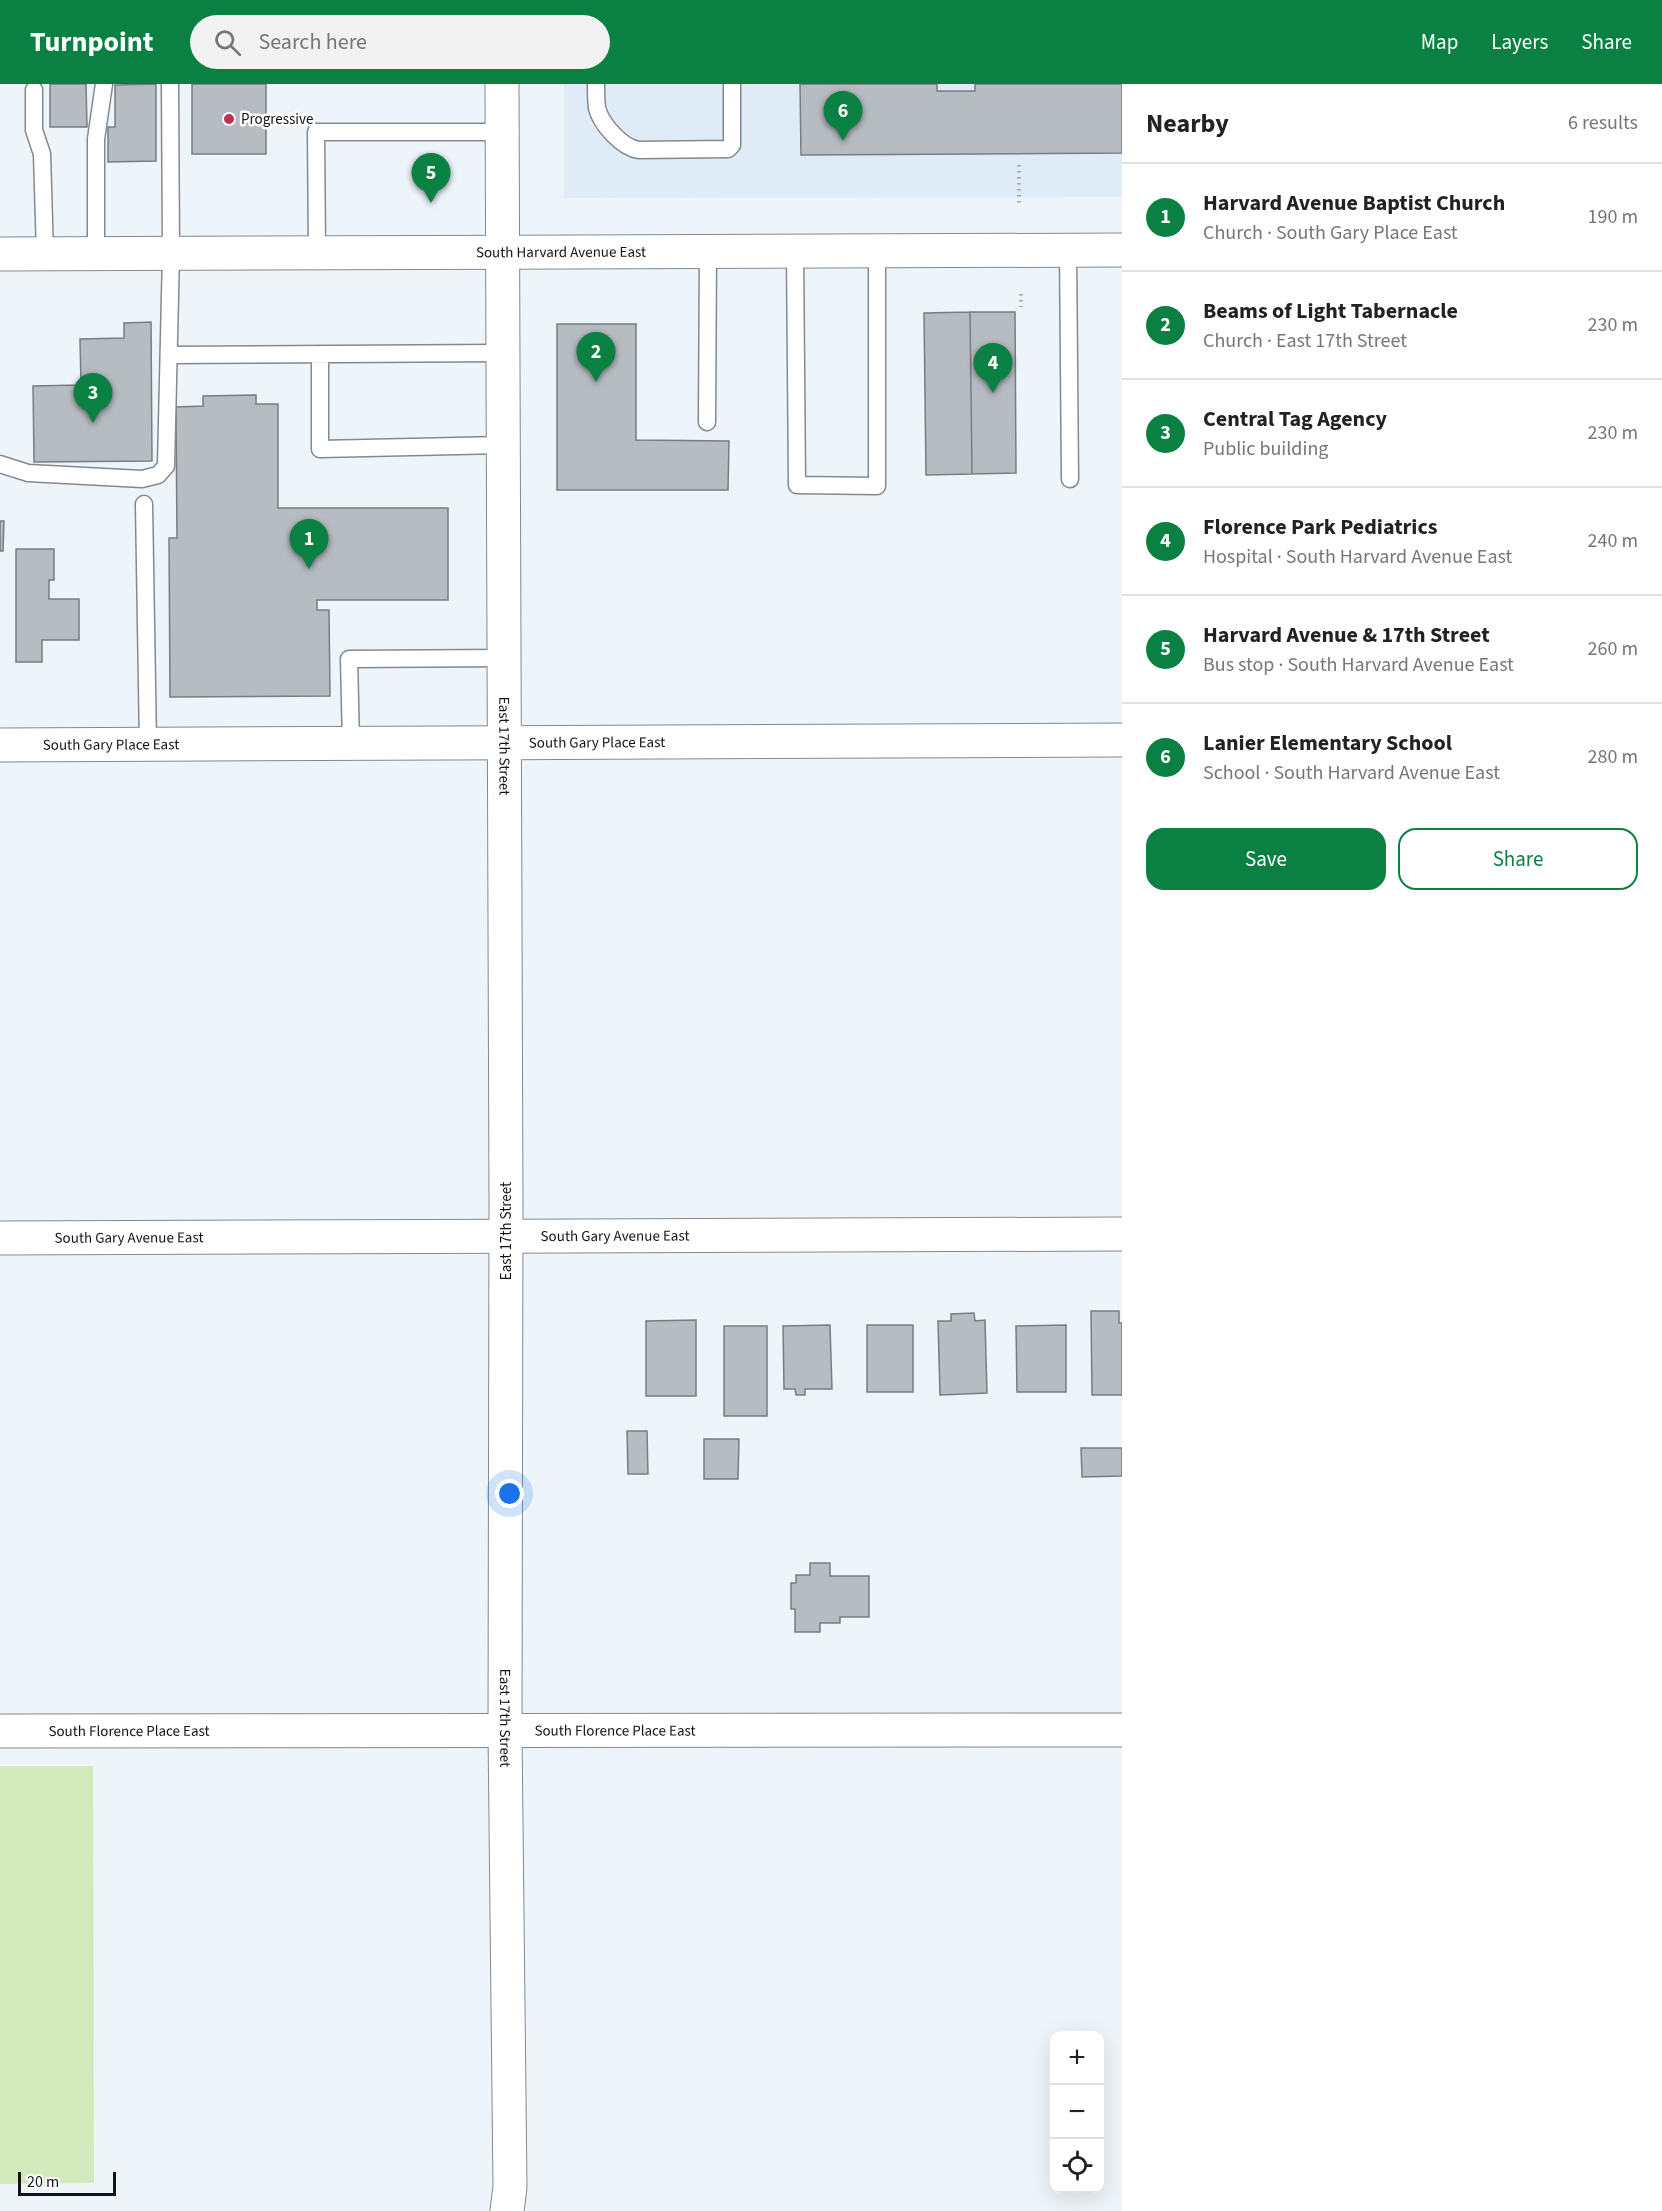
<!DOCTYPE html>
<meta charset="utf-8">
<style>
:root{--surface:#fff;--page:#f2f2f2;--text:#222;--muted:#767676;--line:#e0e0e0;--accent:#0b8043}
body{margin:0;font-family:"Source Sans 3",sans-serif;background:var(--page);color:var(--text)}
.controls{position:absolute;right:18px;bottom:18px;display:grid;overflow:hidden;border-radius:12px;box-shadow:0 6px 24px #0002}
.controls button{width:54px;height:54px;display:grid;place-items:center;padding:0;border:0;border-bottom:2px solid var(--line);background:var(--surface);color:var(--text);font:30px sans-serif}
.scale{position:absolute;left:18px;bottom:15px;width:98px;box-sizing:border-box;padding-left:6px;border:3px solid #111315;border-top:0;font-size:16px;line-height:21px;white-space:nowrap;color:#111315;-webkit-text-stroke:4px #fff;paint-order:stroke}
.you{position:absolute;left:510px;top:1410px;width:21px;height:21px;margin:-15px;border:4px solid #fff;border-radius:50%;background:#1a73e8;box-shadow:0 0 0 9px #1a73e833}
.badge{display:grid;place-items:center;width:39px;height:39px;border-radius:50%;background:var(--accent);color:#fff;font-size:20px;font-weight:700}
.pin{position:absolute;translate:-50% -50px;filter:drop-shadow(0 2px 3px #0008)}
.pin::after{content:'';position:absolute;top:32px;width:21px;height:18px;background:inherit;clip-path:polygon(0 0,100% 0,50% 100%)}
.list{margin:0;padding:0;list-style:none}
h2{display:flex;justify-content:space-between;align-items:center;height:78px;margin:0;padding:0 24px;font-size:26px}
h2 small{font-size:20px;font-weight:400;color:var(--muted)}
.list li{display:grid;grid-template-columns:39px 1fr auto;gap:18px;align-items:center;box-sizing:border-box;height:108px;padding:0 24px;border-top:2px solid var(--line)}
.list b{display:block;font-size:22px;white-space:nowrap}
.list p{margin:0;font-size:20px;white-space:nowrap;color:var(--muted)}
.list em{font-size:20px;font-style:normal;color:var(--muted)}
.actions{display:flex;gap:12px;padding:18px 24px}
.actions a{flex:1;padding:14px 0;border:2px solid var(--accent);border-radius:18px;text-align:center;font-size:21px;color:var(--accent)}
.actions .main{background:var(--accent);color:#fff}
.icon{flex:none;width:33px;height:33px;fill:none;stroke:currentColor;stroke-width:2;stroke-linecap:round;stroke-linejoin:round}
.map{position:relative;flex:none;width:1122px;height:2127px;overflow:hidden}
header{display:flex;align-items:center;gap:36px;box-sizing:border-box;height:84px;padding:0 30px;background:var(--accent);color:#fff}
header strong{font-size:28px}
nav{display:flex;gap:33px;margin-inline-start:auto;font-size:21px}
.search{width:420px;height:54px;background:var(--page);display:flex;align-items:center;gap:15px;box-sizing:border-box;padding:0 21px;border-radius:33px;color:var(--muted);font-size:22px}
main{display:flex}
aside{flex:1;background:var(--surface)}
.map>svg:first-child{display:block}
.built{fill:#dfebf6}
.green{fill:#d2e9bc}
.building{fill:#b6bcc2;stroke:#777d82;stroke-width:1.5}
.lines{fill:none;stroke-linecap:round;stroke-linejoin:round}
.service-casing{stroke:#83898e;stroke-width:19}
.minor-casing{stroke:#83898e;stroke-width:35}
.secondary-casing{stroke:#83898e;stroke-width:35}
.path{stroke:#a0a5a9;stroke-width:4;stroke-dasharray:1.5 4.5;stroke-linecap:butt}
.service{stroke:#fff;stroke-width:16}
.minor{stroke:#fff;stroke-width:33}
.secondary{stroke:#fff;stroke-width:33}
.poi-dot{fill:#c13051;stroke:#fff;stroke-width:2}
.labels{text-anchor:middle;stroke-width:5;stroke-linejoin:round;paint-order:stroke}
.poi-label{font-size:15px;fill:#111315;stroke:#fff;text-anchor:start}
.street-label{font-size:15px;fill:#111315;stroke:#fff}
</style>
<header>
<strong>Turnpoint</strong>
<div class="search"><svg class="icon" aria-label="search" viewBox="0 0 24 24"><circle cx="10" cy="10" r="6"/><path d="M15 15l6 6"/></svg>Search here</div>
<nav><a>Map</a><a>Layers</a><a>Share</a></nav>
</header>
<main>
<div class="map">
<svg width="1122" height="2127" viewBox="0 0 1122 2127">
<rect width="100%" height="100%" fill="#eef5fa"/>
<!-- built -->
<path class="built" d="M 564,0 L 1122,0 L 1122,113 L 564,114 Z"/>
<!-- green -->
<path class="green" d="M 0,1682 L 93,1682 L 94,2099 L 0,2100 Z"/>
<!-- building -->
<path class="building" d="M 50,0 L 86,0 L 87,43 L 50,43 Z
M 156,0 L 156,77 L 108,78 L 108,43 L 115,43 L 115,1 Z
M 192,0 L 266,0 L 266,70 L 192,70 Z
M 800,0 L 937,0 L 937,7 L 975,7 L 975,0 L 1122,0 L 1122,69 L 801,71 Z
M 970,228 L 972,390 L 926,391 L 924,229 Z
M 970,228 L 1015,228 L 1016,389 L 972,390 Z
M 151,238 L 152,377 L 34,378 L 33,302 L 81,301 L 80,255 L 124,254 L 124,239 Z
M 557,240 L 636,240 L 636,356 L 729,357 L 728,406 L 557,406 Z
M 256,311 L 256,320 L 278,320 L 278,424 L 448,424 L 448,516 L 317,516 L 317,526 L 329,526 L 330,612 L 170,613 L 169,454 L 177,454 L 176,323 L 203,322 L 203,312 Z
M 0,437 L 4,437 L 3,467 L 0,467 Z
M 16,465 L 54,465 L 54,496 L 49,496 L 49,515 L 79,515 L 79,556 L 42,556 L 42,578 L 16,578 Z
M 1091,1227 L 1119,1227 L 1119,1239 L 1122,1239 L 1122,1311 L 1092,1311 Z
M 974,1229 L 975,1237 L 985,1236 L 987,1309 L 940,1311 L 938,1237 L 951,1237 L 951,1230 Z
M 696,1236 L 696,1312 L 646,1312 L 646,1237 Z
M 830,1241 L 832,1305 L 805,1305 L 805,1311 L 796,1311 L 795,1305 L 784,1305 L 783,1242 Z
M 867,1241 L 913,1241 L 913,1308 L 867,1308 Z
M 1066,1241 L 1066,1308 L 1017,1308 L 1016,1242 Z
M 724,1242 L 767,1242 L 767,1332 L 724,1332 Z
M 627,1347 L 647,1347 L 648,1390 L 628,1390 Z
M 704,1355 L 739,1355 L 738,1395 L 704,1395 Z
M 1081,1364 L 1122,1364 L 1122,1392 L 1082,1393 Z
M 810,1479 L 830,1479 L 830,1492 L 869,1492 L 869,1533 L 840,1533 L 840,1539 L 820,1539 L 820,1548 L 795,1548 L 795,1525 L 791,1525 L 791,1499 L 796,1499 L 796,1491 L 810,1491 Z"/>
<g class="lines">
<defs>
<path id="service" d="M 596,0 C 596,8 596,16 597,24 C 601,40 622,64 639,66 L 728,65 L 732,61 L 732,0
M 34,6 L 34,46 L 42,70 L 45,170
M 1068,166 L 1070,395
M 317,167 L 316,48 L 502,48
M 795,167 L 797,401 L 877,402 L 877,167
M 96,170 L 96,55 L 104,0
M 320,270 L 320,365 L 503,361
M 169,271 L 502,269
M 707,338 L 708,167
M 0,380 L 28,389 L 142,395 L 158,391 L 166,382 L 171,169 L 170,0
M 144,420 L 148,661
M 351,659 L 349,575 L 504,574"/>
<g id="minor">
<path id="s1" d="M 502,0 L 506,1119 L 505,1647 L 510,2103 L 507,2127"/>
<path id="s2" d="M 0,661 L 1122,656"/>
<path id="s3" d="M 0,1154 L 1122,1150"/>
<path id="s4" d="M 0,1647 L 1122,1646"/>
</g>
<g id="secondary">
<path id="s5" d="M 0,170 L 1122,166"/>
</g>
</defs>
<!-- service casing -->
<use href="#service" class="service-casing"/>
<!-- minor casing -->
<use href="#minor" class="minor-casing"/>
<!-- secondary casing -->
<use href="#secondary" class="secondary-casing"/>
<!-- path -->
<path class="path" d="M 1019,81 L 1019,120
M 1021,210 L 1021,223"/>
<!-- service -->
<use href="#service" class="service"/>
<!-- minor -->
<use href="#minor" class="minor"/>
<!-- secondary -->
<use href="#secondary" class="secondary"/>
</g>
<!-- markers -->
<circle class="poi-dot" cx="229" cy="35" r="6"/>
<g class="labels">
<!-- poi labels -->
<g class="poi-label">
<text x="241" y="40">Progressive</text>
</g>
<!-- street labels -->
<g class="street-label">
<text dy="5" stroke="none"><textPath href="#s5" startOffset="561">South Harvard Avenue East</textPath></text>
<text dy="5" stroke="none"><textPath href="#s2" startOffset="597">South Gary Place East</textPath></text>
<text dy="5" stroke="none"><textPath href="#s2" startOffset="111">South Gary Place East</textPath></text>
<text dy="5" stroke="none"><textPath href="#s1" startOffset="662">East 17th Street</textPath></text>
<text transform="translate(506 1147) rotate(-90)" y="5">East 17th Street</text>
<text dy="5" stroke="none"><textPath href="#s3" startOffset="615">South Gary Avenue East</textPath></text>
<text dy="5" stroke="none"><textPath href="#s3" startOffset="129">South Gary Avenue East</textPath></text>
<text dy="5" stroke="none"><textPath href="#s1" startOffset="1634">East 17th Street</textPath></text>
<text dy="5" stroke="none"><textPath href="#s4" startOffset="615">South Florence Place East</textPath></text>
<text dy="5" stroke="none"><textPath href="#s4" startOffset="129">South Florence Place East</textPath></text>
</g>
</g>
</svg>
<div class="controls">
<button>+</button>
<button>−</button>
<button><svg class="icon" aria-label="locate" viewBox="0 0 24 24"><circle cx="12" cy="12" r="6"/><path d="M12 2v4M12 18v4M2 12h4M18 12h4"/></svg></button>
</div>
<div class="scale">20 m</div>
<div class="you"></div>
<div class="pin badge" style="left:309px;top:485px">1</div>
<div class="pin badge" style="left:596px;top:298px">2</div>
<div class="pin badge" style="left:93px;top:339px">3</div>
<div class="pin badge" style="left:993px;top:309px">4</div>
<div class="pin badge" style="left:431px;top:119px">5</div>
<div class="pin badge" style="left:843px;top:57px">6</div>
</div>
<aside>
<h2>Nearby<small>6 results</small></h2>
<ul class="list">
<li><span class="badge">1</span><div><b>Harvard Avenue Baptist Church</b><p>Church · South Gary Place East</p></div><em>190 m</em></li>
<li><span class="badge">2</span><div><b>Beams of Light Tabernacle</b><p>Church · East 17th Street</p></div><em>230 m</em></li>
<li><span class="badge">3</span><div><b>Central Tag Agency</b><p>Public building</p></div><em>230 m</em></li>
<li><span class="badge">4</span><div><b>Florence Park Pediatrics</b><p>Hospital · South Harvard Avenue East</p></div><em>240 m</em></li>
<li><span class="badge">5</span><div><b>Harvard Avenue &amp; 17th Street</b><p>Bus stop · South Harvard Avenue East</p></div><em>260 m</em></li>
<li><span class="badge">6</span><div><b>Lanier Elementary School</b><p>School · South Harvard Avenue East</p></div><em>280 m</em></li>
</ul>
<div class="actions"><a class="main">Save</a><a>Share</a></div>
</aside>
</main>
